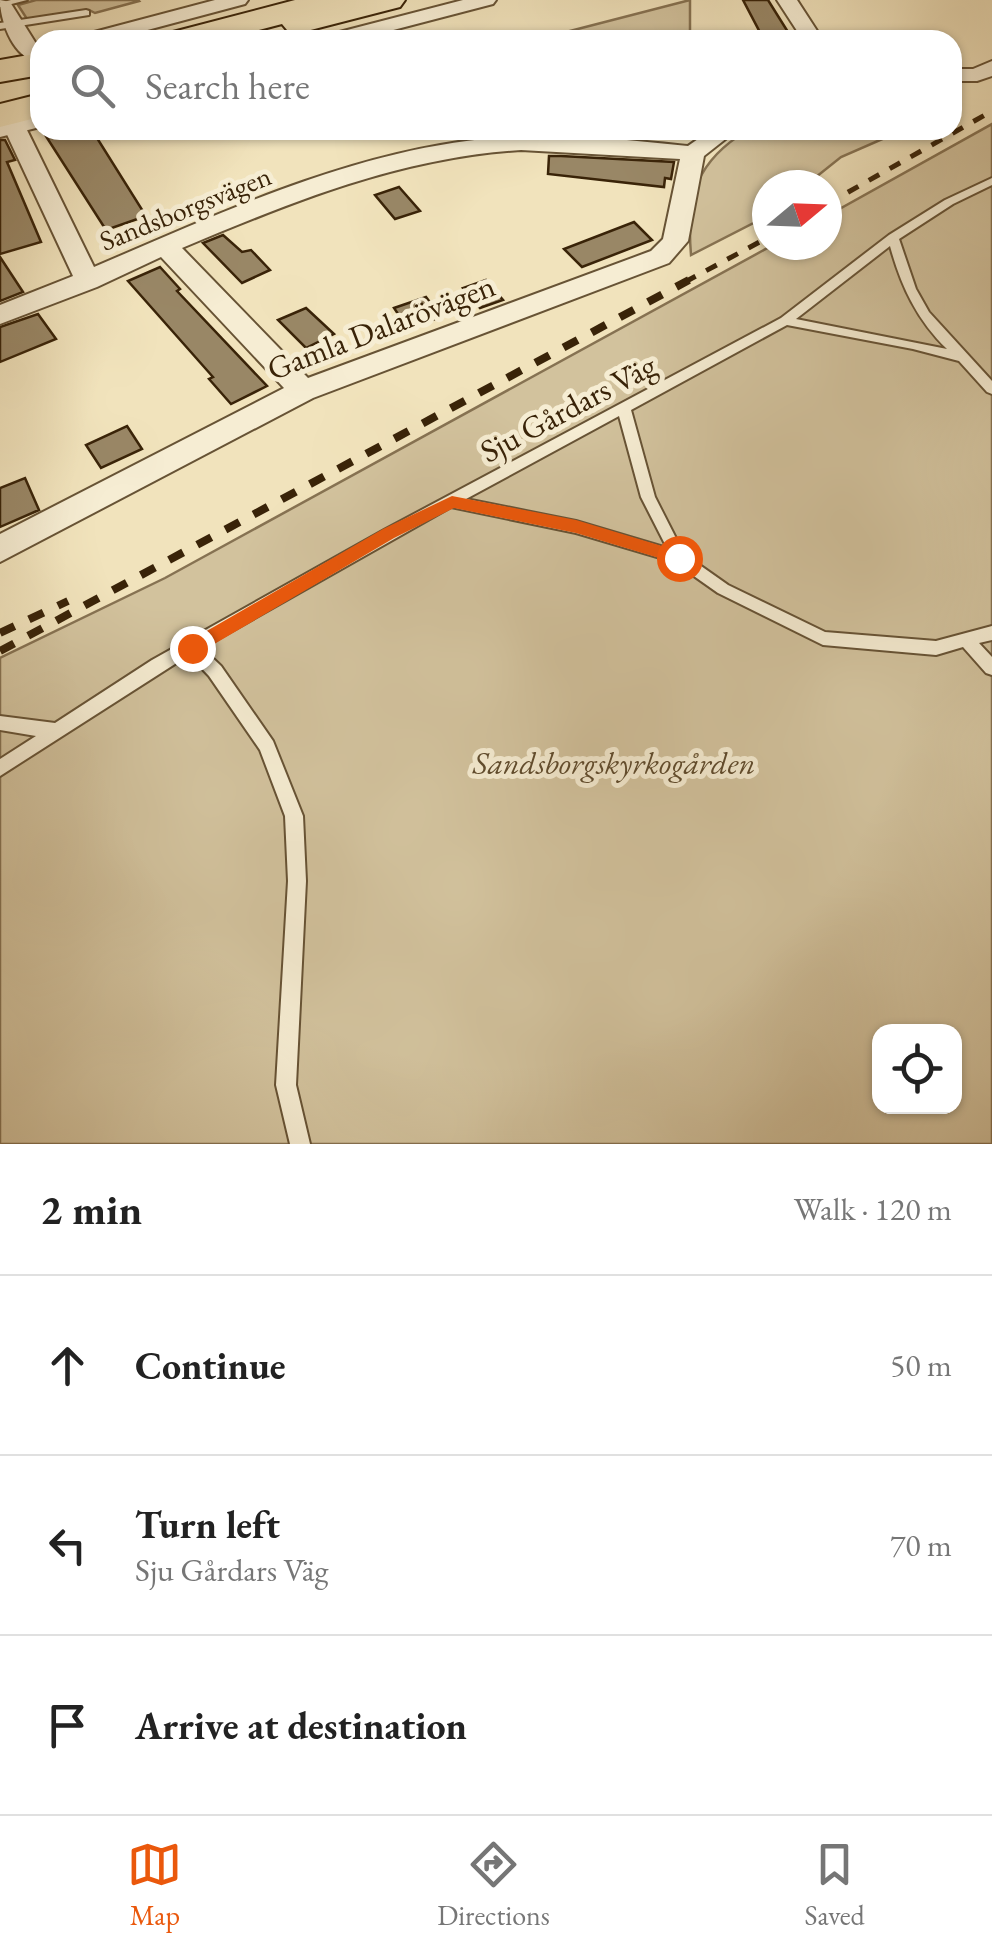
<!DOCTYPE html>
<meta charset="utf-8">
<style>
:root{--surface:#fff;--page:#f2f2f2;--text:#222;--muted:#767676;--line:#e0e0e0;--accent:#ea580c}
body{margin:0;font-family:"EB Garamond",serif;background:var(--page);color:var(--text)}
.controls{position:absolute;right:30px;bottom:30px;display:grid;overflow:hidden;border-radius:20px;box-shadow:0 2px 8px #0004}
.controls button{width:90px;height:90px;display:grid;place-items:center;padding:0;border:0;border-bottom:2px solid var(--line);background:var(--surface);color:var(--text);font:50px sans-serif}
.compass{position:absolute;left:752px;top:170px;width:90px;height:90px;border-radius:50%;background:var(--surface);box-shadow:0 2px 8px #0004;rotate:71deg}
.stop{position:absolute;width:30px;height:30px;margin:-22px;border:8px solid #ea580c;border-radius:50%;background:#fff}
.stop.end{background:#ea580c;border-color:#fff;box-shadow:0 2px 10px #0008}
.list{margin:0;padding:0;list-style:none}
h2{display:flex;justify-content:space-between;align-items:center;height:130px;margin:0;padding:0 40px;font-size:42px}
h2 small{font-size:32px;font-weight:400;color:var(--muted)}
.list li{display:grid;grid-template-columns:65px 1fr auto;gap:30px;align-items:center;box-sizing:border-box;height:180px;padding:0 40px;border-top:2px solid var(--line)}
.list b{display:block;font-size:38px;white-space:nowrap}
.list p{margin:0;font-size:32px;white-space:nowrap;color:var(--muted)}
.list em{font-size:32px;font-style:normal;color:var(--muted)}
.icon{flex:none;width:55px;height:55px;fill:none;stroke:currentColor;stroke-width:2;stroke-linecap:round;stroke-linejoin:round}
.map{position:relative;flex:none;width:992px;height:1144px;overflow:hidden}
.search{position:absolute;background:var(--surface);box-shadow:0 2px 8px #0004;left:30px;right:30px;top:30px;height:110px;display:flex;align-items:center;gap:25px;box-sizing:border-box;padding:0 35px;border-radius:30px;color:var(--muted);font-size:38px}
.sheet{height:670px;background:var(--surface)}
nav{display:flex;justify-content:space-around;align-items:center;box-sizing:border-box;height:140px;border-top:2px solid var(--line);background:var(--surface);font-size:28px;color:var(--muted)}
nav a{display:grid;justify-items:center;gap:5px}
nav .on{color:var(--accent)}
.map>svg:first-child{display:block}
.green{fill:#d2c29d;stroke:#867252;stroke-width:2.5;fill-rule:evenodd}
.building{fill:#998766;stroke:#392308;stroke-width:2.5}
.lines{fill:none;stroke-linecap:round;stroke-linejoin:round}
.service-casing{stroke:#675335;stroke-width:4}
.minor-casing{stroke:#675335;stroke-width:4}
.tertiary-casing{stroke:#675335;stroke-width:4}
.trunk-casing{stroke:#392308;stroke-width:4}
.service{fill:#f6edd3;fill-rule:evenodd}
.minor{fill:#f6edd3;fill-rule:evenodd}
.tertiary{fill:#f6edd3;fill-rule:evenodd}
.trunk{fill:#f1e3bc;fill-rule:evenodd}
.rail-far1{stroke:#392308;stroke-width:5;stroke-dasharray:12 12;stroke-linecap:butt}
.rail{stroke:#392308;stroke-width:8;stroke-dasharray:16 16;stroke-linecap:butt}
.route{fill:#ea580c}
.labels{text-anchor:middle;stroke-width:10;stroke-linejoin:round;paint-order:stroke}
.far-street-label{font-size:28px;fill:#392308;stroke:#f6edd3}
.street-label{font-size:32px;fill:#392308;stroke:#f6edd3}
.park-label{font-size:32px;font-style:italic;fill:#5f4b2d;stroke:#f6edd3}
</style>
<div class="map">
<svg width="992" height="1144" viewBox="0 0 992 1144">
<rect width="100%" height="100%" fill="#f1e3bc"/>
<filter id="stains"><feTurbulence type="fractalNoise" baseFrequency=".002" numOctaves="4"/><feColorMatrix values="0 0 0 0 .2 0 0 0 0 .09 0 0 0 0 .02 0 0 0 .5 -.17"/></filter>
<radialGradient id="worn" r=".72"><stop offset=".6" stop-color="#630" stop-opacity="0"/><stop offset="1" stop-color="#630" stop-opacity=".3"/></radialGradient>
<!-- green -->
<path class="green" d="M 36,0 L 138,0 L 139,1 L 95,13 L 89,10 L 27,19 L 18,5 Z
M 690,0 L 690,40 L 535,40 Z
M 992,124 L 992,1144 L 0,1144 L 0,658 L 165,578 L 773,245 L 827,245 L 827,216 ZM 880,1032 L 954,1032 L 954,1106 L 880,1106 Z
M 748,130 L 903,130 L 841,157 L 806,185 L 767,185 L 767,216 L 691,255 C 686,196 696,161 748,130 Z"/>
<!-- building -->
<path class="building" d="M 743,0 L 768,0 L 793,40 L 764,40 Z
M 42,130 L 92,130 L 146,216 L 106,230 Z
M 0,140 L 5,140 L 15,160 L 7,162 L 41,242 L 0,254 Z
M 549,156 L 561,156 L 674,162 L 671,179 L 665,178 L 664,187 L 548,174 Z
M 399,187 L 420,211 L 395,219 L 375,195 Z
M 634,222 L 652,240 L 582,267 L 564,249 Z
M 223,235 L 242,252 L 251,250 L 270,270 L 242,283 L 203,243 Z
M 0,257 L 23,292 L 0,301 Z
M 160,267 L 180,289 L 177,291 L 267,386 L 231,404 L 209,379 L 213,377 L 128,281 Z
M 486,280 L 503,300 L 480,308 L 463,288 Z
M 426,297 L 441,317 L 408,329 L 394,308 Z
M 306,308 L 334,334 L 306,348 L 278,320 Z
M 38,314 L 56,339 L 0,362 L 0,327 Z
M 127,426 L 142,449 L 101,468 L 86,445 Z
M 25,478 L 39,510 L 0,527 L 0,488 Z"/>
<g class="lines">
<defs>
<path id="service" d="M 11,0 L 27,0 L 0,7 L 0,3 Z
M 86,10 L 89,11 L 89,15 L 0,29 L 0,23 Z
M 992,178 L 992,185 L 953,204 L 899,239 L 916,289 L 929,312 L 992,381 L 992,394 L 987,392 L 959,361 L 913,349 L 787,325 L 631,410 L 655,497 L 684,554 L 728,585 L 825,632 L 936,641 L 992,626 L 992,640 L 979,643 L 992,657 L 992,675 L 986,673 L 963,647 L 936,655 L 823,645 L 718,593 L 674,562 L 576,533 L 451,507 L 202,648 L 221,666 L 273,741 L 303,816 L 306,881 L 296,1085 L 310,1144 L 290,1144 L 276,1085 L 288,881 L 285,816 L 260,750 L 209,676 L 189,655 L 0,776 L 0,759 L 36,736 L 0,730 L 0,716 L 55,723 L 152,660 L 384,530 L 781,318 L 889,235 L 945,200 ZM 890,246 C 901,286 917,320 947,349 L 796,319 ZM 619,416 L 641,497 L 667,548 L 576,521 L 466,499 Z"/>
<path id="minor" d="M 0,0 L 10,2 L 40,50 L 39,58 L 32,60 C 12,53 0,20 0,0 Z
M 215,0 L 248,0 L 245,4 L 110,40 L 76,40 L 79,36 Z
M 463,0 L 496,0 L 493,4 L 355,40 L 321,40 L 324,36 Z
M 777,0 L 797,0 L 823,40 L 803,40 Z
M 992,61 L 992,76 L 977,81 L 952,81 L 952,69 L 973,69 Z
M 14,119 L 25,126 L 94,267 C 218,214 348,153 483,139 C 551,131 621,139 688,146 L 711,130 L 737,130 L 704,156 L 688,241 L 669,263 L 313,398 L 0,562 L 0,534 L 284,388 L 161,257 L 97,287 L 0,324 L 0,305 L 73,276 L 3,126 ZM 521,150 L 680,159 L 663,239 L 651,251 L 308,378 L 182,248 C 291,202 402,157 521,150 Z"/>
<path id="tertiary" d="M 40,110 L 40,127 L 0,137 L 0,120 Z"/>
<path id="trunk" d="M 295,0 L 405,0 L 400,7 L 299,33 L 287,30 L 282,24 L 221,40 L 164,40 L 169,33 Z
M 40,53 L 40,75 L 0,82 L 0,60 Z
M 40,94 L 40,117 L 0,127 L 0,104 Z"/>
</defs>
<!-- service casing -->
<use href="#service" class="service-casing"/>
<!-- minor casing -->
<use href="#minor" class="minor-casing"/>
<!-- tertiary casing -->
<use href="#tertiary" class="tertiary-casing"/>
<!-- trunk casing -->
<use href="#trunk" class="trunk-casing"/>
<!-- service -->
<use href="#service" class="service"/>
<!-- minor -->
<use href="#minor" class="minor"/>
<!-- tertiary -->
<use href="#tertiary" class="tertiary"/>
<!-- trunk -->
<use href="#trunk" class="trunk"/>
<!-- rail-far1 -->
<path class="rail-far1" d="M 827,204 L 992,111
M 685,282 L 767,238"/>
<!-- rail -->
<path class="rail" d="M 0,633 L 68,601
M 0,651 L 689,280"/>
</g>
<!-- route -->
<path class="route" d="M 452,496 L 576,520 L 685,553 L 687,558 L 679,564 L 576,533 L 454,508 L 394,538 L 199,653 L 186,653 L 186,643 L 383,529 Z"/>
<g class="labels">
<!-- far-street labels -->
<g class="far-street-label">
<text transform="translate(185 208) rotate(-22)" y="10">Sandsborgsvägen</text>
</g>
<!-- street labels -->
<g class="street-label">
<text transform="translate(381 327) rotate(-21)" y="11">Gamla Dalarövägen</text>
<text transform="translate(568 408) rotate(-28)" y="11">Sju Gårdars Väg</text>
</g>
<!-- park labels -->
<g class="park-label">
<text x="614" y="774">Sandsborgskyrkogården</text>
</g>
</g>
<rect width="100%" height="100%" filter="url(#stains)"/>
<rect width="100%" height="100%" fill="url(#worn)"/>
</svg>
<div class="controls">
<button><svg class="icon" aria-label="locate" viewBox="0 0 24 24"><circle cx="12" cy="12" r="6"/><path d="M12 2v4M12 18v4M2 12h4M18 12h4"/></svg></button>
</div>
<svg class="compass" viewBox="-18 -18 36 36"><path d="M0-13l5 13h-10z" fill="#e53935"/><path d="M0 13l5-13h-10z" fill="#767676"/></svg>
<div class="stop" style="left:679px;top:558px"></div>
<div class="stop end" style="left:192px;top:648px"></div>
<div class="search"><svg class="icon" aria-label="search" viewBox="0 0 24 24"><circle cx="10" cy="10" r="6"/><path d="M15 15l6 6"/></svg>Search here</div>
</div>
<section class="sheet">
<h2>2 min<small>Walk · 120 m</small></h2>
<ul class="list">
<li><svg class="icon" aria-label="ahead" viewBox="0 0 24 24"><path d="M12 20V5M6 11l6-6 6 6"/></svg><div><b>Continue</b></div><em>50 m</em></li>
<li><svg class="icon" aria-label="left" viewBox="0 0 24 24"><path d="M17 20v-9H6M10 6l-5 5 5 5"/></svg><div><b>Turn left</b><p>Sju Gårdars Väg</p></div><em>70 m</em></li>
<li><svg class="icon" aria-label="arrive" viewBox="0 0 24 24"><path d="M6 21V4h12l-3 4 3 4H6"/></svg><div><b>Arrive at destination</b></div></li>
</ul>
</section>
<nav>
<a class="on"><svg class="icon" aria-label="map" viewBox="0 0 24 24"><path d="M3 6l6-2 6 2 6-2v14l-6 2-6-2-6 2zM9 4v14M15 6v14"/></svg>Map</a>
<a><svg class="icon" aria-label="directions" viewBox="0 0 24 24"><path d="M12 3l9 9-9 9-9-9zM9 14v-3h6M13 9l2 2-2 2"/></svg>Directions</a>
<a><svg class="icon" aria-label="saved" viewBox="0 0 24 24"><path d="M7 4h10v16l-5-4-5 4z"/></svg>Saved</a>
</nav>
